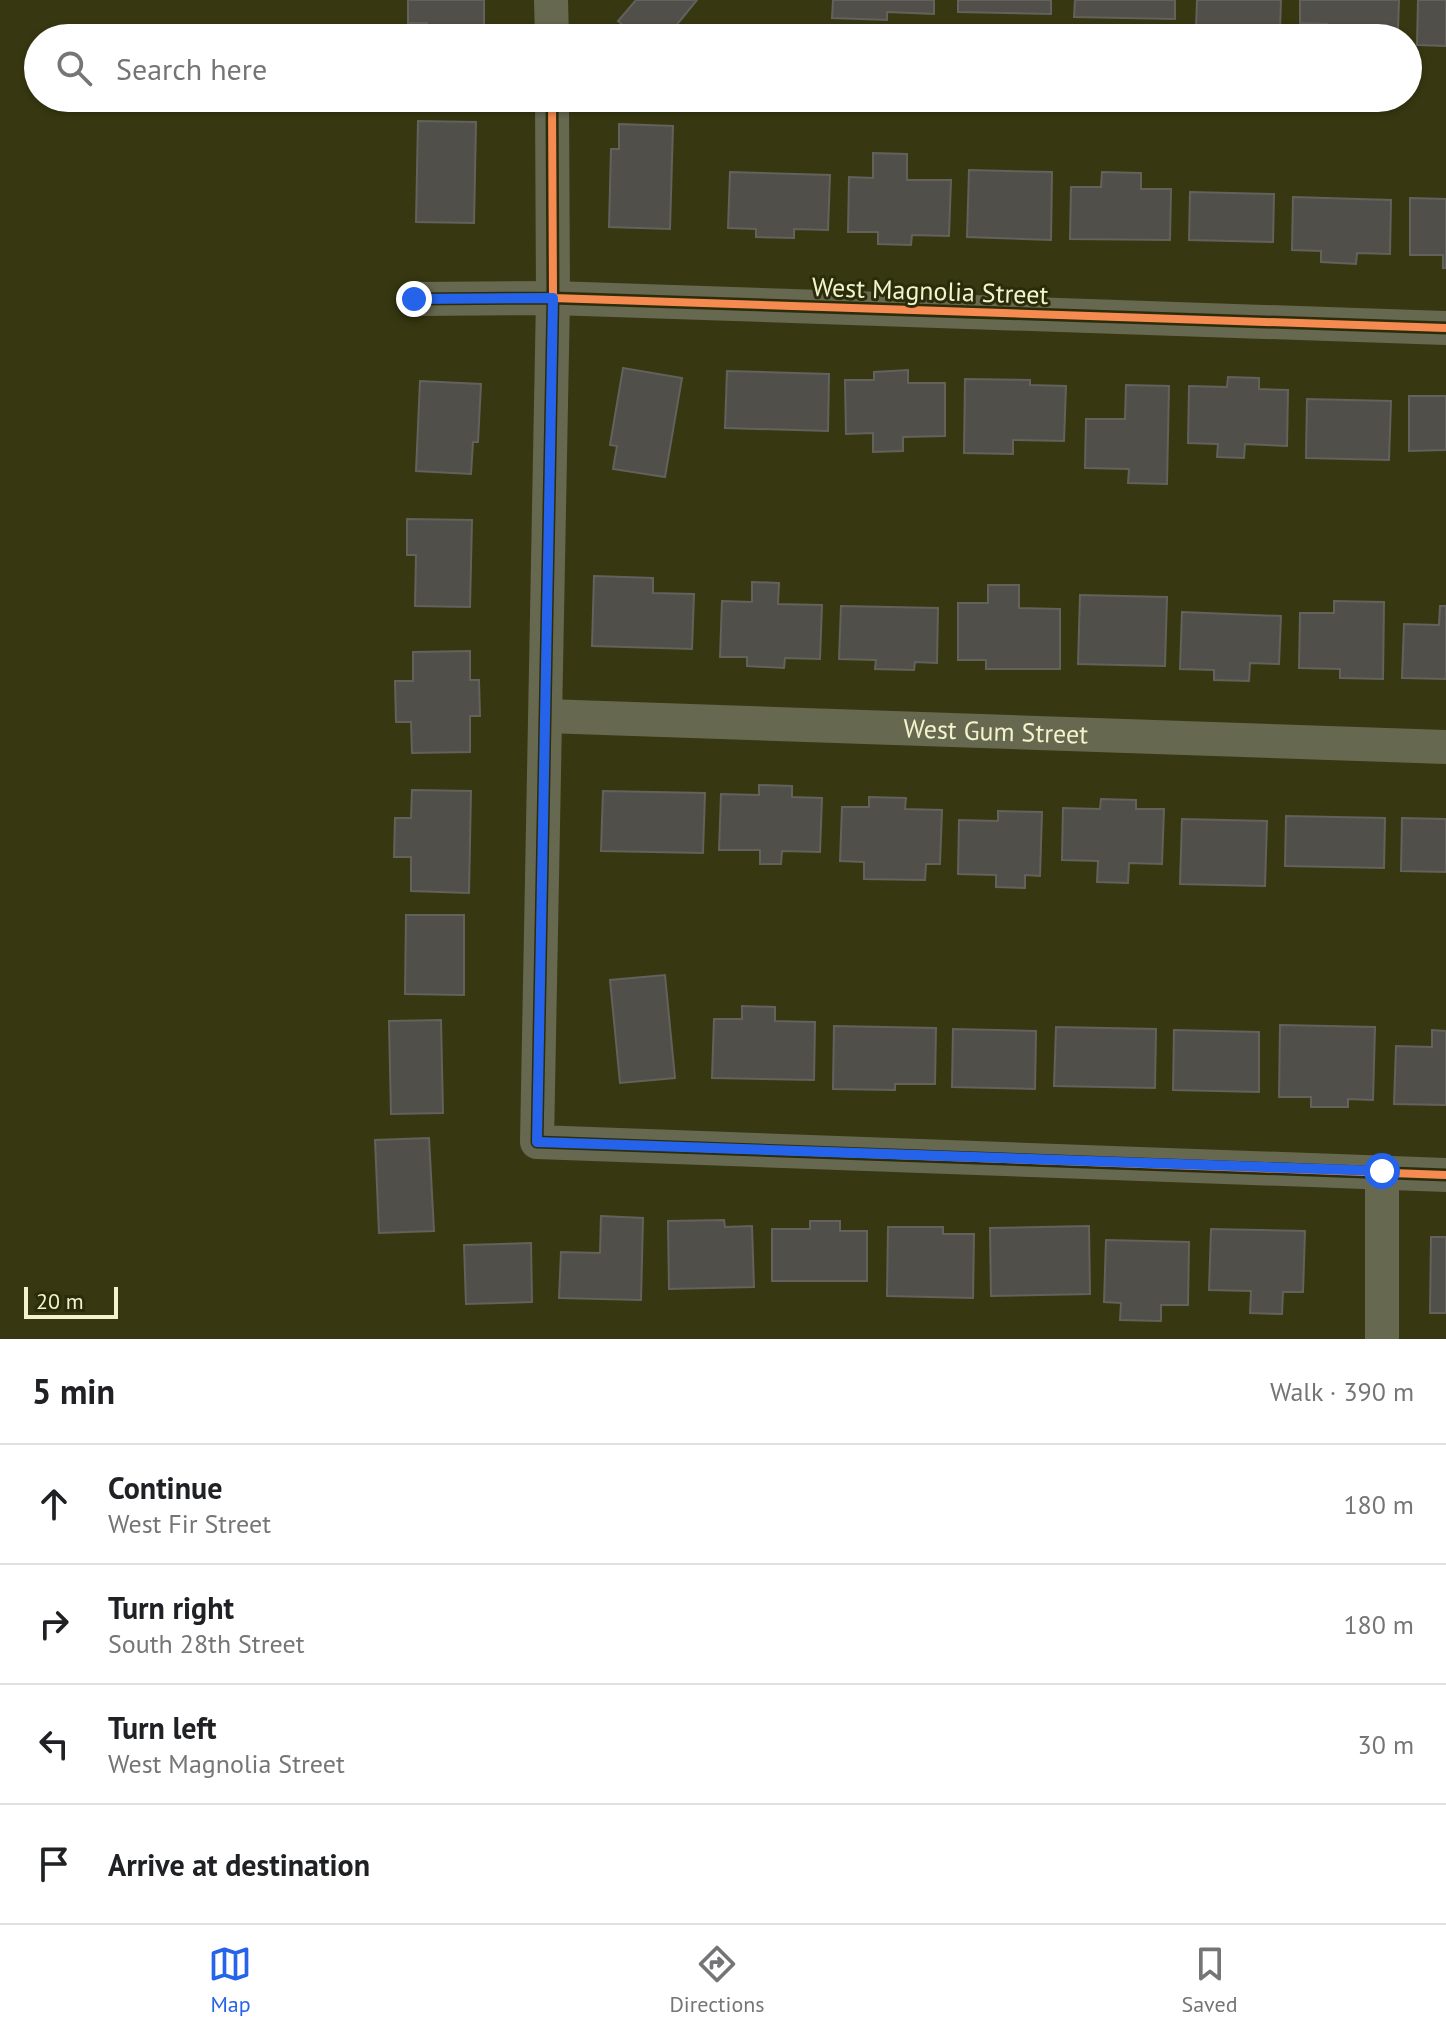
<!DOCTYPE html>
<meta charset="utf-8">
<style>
:root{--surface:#fff;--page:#f6f6f6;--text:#202124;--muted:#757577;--line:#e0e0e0;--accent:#2563eb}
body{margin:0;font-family:"PT Sans",sans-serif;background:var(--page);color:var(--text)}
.scale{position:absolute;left:24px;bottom:20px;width:94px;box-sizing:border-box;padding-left:8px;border:4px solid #f1f4cc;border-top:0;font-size:22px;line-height:28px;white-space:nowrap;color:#f1f4cc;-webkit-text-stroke:6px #2b2c0a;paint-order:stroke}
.stop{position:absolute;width:24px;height:24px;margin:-18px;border:6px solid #2563eb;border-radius:50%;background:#fff}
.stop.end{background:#2563eb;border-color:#fff;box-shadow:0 2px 8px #0008}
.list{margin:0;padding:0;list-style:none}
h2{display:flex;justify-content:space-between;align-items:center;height:104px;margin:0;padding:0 32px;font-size:34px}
h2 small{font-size:26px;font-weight:400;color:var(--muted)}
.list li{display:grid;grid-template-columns:52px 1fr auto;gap:24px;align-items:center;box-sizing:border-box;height:120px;padding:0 32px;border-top:2px solid var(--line)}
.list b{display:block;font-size:30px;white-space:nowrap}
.list p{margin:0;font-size:26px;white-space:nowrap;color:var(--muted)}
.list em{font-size:26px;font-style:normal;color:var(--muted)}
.icon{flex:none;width:44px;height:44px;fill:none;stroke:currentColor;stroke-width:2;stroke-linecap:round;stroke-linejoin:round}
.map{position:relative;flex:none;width:1446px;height:1339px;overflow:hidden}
.search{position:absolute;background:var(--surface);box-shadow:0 2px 6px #0004;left:24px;right:24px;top:24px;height:88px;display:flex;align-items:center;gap:20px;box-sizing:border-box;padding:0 28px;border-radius:44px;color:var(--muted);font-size:30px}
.sheet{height:584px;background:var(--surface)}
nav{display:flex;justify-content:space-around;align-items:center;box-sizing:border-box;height:112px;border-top:2px solid var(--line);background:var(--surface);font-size:22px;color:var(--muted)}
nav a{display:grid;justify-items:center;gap:4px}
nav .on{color:var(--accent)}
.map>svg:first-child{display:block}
.building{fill:#514f4a;stroke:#62615c;stroke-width:2}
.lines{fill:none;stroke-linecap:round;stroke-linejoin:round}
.street{stroke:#676850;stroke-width:34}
.cycleway-casing{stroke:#2b2c0a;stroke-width:13}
.cycleway{stroke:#f68b52;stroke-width:8}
.route{stroke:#2563eb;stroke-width:10}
.labels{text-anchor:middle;stroke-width:6;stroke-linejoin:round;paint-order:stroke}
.street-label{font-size:26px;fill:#f1f4cc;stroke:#2b2c0a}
</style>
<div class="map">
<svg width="1446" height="1339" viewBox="0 0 1446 1339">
<rect width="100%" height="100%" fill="#373811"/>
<!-- building -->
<path class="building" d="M 408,0 L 484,0 L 484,38 L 427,38 L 427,23 L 408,23 Z
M 636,0 L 697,0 L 666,38 L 640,38 L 618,21 Z
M 833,0 L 934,0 L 934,14 L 887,12 L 887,20 L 832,18 Z
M 958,0 L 1051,0 L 1051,14 L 958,12 Z
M 1075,0 L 1175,0 L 1175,19 L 1074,17 Z
M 1197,0 L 1281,0 L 1280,29 L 1248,28 L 1248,38 L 1219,38 L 1219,28 L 1196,28 Z
M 1300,0 L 1399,0 L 1398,29 L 1371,29 L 1371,38 L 1327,38 L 1327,24 L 1300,23 Z
M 1418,0 L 1446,0 L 1446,46 L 1417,45 Z
M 418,121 L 476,122 L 474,223 L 416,222 Z
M 619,124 L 673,126 L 670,229 L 609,227 L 611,149 L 619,149 Z
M 873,153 L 907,154 L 907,180 L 951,180 L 949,236 L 912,235 L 911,245 L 878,244 L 878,232 L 848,232 L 849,177 L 873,178 Z
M 969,170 L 1052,172 L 1051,240 L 967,237 Z
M 730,172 L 830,175 L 828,230 L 794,229 L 794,238 L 756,237 L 756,229 L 728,228 Z
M 1102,172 L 1141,173 L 1141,189 L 1171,189 L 1170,240 L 1070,239 L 1071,187 L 1101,187 Z
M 1190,192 L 1274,194 L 1273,242 L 1189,240 Z
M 1293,197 L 1391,200 L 1390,254 L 1357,253 L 1356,264 L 1321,262 L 1321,251 L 1292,250 Z
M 1410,198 L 1446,199 L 1446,268 L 1443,268 L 1443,255 L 1410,255 Z
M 623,368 L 682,378 L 665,477 L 613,469 L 617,446 L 610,445 Z
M 908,370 L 908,383 L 945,383 L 945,436 L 903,437 L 903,451 L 873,452 L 873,433 L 846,434 L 845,380 L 874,380 L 874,372 Z
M 727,371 L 829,374 L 828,431 L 725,428 Z
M 1228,377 L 1259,378 L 1259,389 L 1288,390 L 1287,446 L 1245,444 L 1244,458 L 1217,457 L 1218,444 L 1188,443 L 1189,386 L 1227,387 Z
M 965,379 L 1030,380 L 1030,385 L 1066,386 L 1064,441 L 1013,440 L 1013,454 L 964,453 Z
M 420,381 L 481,384 L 478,442 L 473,442 L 471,474 L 416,471 Z
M 1126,385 L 1169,386 L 1167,484 L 1128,483 L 1129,469 L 1085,468 L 1086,419 L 1125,419 Z
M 1409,396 L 1446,396 L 1446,450 L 1409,451 Z
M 1307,399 L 1391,401 L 1389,460 L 1306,458 Z
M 407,519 L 472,520 L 470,607 L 415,606 L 416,555 L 407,555 Z
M 594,576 L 653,578 L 653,593 L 694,594 L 692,649 L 592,646 Z
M 752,582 L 779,583 L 778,604 L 822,605 L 820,659 L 785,658 L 784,668 L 747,666 L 747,657 L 720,657 L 722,601 L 752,602 Z
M 988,585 L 1019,585 L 1019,608 L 1060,609 L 1060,669 L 986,669 L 986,660 L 958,660 L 958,603 L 988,603 Z
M 1080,595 L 1167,597 L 1165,666 L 1078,664 Z
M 1334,601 L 1384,602 L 1383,679 L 1340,678 L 1340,669 L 1299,668 L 1300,613 L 1334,613 Z
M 841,606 L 938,608 L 937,663 L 915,662 L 914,670 L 875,669 L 876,660 L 839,659 Z
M 1440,606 L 1446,606 L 1446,679 L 1402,678 L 1404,624 L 1439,625 Z
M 1182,612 L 1281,616 L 1279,664 L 1250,663 L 1249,681 L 1214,680 L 1214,670 L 1180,669 Z
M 470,651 L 470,680 L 479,680 L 480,716 L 470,716 L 470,752 L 412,753 L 411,722 L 396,722 L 395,681 L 413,681 L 413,652 Z
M 759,785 L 792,786 L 792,797 L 822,798 L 820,852 L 782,851 L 781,864 L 760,864 L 760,850 L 719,850 L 721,794 L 759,795 Z
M 412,790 L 471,791 L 469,893 L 411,891 L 411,857 L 394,857 L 395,818 L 411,818 Z
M 603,791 L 705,793 L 703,853 L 601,851 Z
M 869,797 L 906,798 L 905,809 L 942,810 L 940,864 L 926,864 L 925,880 L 864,879 L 864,862 L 840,861 L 842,807 L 869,807 Z
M 1101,799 L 1136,800 L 1136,809 L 1164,809 L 1162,864 L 1129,863 L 1128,883 L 1097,882 L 1098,861 L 1062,860 L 1063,808 L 1100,809 Z
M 998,811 L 1042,812 L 1040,876 L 1025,875 L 1025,888 L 996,887 L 996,875 L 958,874 L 959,820 L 998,821 Z
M 1286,816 L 1385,818 L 1384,868 L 1285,866 Z
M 1402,818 L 1446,819 L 1446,872 L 1401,871 Z
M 1182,819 L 1267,821 L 1265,886 L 1180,884 Z
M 406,915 L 464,915 L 464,995 L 405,994 Z
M 665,975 L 675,1078 L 620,1083 L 610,980 Z
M 742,1006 L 775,1007 L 775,1021 L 815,1022 L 814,1080 L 712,1078 L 714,1019 L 742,1019 Z
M 441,1020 L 443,1113 L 391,1114 L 389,1021 Z
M 1280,1025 L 1375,1027 L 1373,1100 L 1348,1099 L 1348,1107 L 1311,1107 L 1311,1097 L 1279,1097 Z
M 834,1026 L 936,1028 L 935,1084 L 895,1084 L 895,1090 L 833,1089 Z
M 1056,1027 L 1156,1029 L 1155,1088 L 1054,1086 Z
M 953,1029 L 1036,1031 L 1035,1089 L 952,1087 Z
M 1174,1030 L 1259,1032 L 1259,1092 L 1173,1090 Z
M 1432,1030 L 1446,1031 L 1446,1105 L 1394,1104 L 1396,1046 L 1432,1047 Z
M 429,1138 L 434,1231 L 379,1233 L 375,1140 Z
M 601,1216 L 643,1218 L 641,1300 L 559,1298 L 561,1252 L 600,1253 Z
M 724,1220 L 725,1227 L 752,1226 L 754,1287 L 669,1289 L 668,1221 Z
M 810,1221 L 840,1221 L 840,1231 L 867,1231 L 867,1281 L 772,1281 L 772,1229 L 810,1229 Z
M 1089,1226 L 1090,1294 L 991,1296 L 990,1228 Z
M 888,1227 L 943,1227 L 943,1234 L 974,1234 L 973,1298 L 887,1296 Z
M 1211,1229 L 1305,1231 L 1303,1292 L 1283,1292 L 1282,1314 L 1250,1313 L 1251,1291 L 1209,1290 Z
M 1431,1237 L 1446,1237 L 1446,1313 L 1430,1313 Z
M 1106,1240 L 1189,1242 L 1188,1305 L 1161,1305 L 1161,1321 L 1120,1320 L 1121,1303 L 1104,1302 Z
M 531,1243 L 532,1302 L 466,1304 L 464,1245 Z"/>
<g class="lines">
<!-- street -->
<g class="street">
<path d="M 551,0 L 552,38"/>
<path d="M 552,98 L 553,298 L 537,1142 L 1446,1175"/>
<path d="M 414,299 L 553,298 L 1446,328"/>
<path id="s1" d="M 546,716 L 1446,747"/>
<path d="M 1382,1339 L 1382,1171"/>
</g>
<defs>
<path id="cycleway" d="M 552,98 L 553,298 L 537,1142 L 1446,1175
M 414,299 L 553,298 L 1446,328"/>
</defs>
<!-- cycleway casing -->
<use href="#cycleway" class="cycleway-casing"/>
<!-- cycleway -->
<use href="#cycleway" class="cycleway"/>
</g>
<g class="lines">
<!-- route -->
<path class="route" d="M 414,299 L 553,298 L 537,1142 L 1382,1171"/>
</g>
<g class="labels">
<!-- street labels -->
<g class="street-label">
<text transform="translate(930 291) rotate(2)" y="9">West Magnolia Street</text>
<text dy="9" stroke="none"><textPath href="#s1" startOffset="450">West Gum Street</textPath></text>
</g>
</g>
</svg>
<div class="scale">20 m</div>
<div class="stop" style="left:1382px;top:1171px"></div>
<div class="stop end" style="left:414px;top:299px"></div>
<div class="search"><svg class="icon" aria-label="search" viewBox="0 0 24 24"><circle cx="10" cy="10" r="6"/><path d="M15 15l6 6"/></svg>Search here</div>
</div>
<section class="sheet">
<h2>5 min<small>Walk · 390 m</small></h2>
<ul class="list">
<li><svg class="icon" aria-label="ahead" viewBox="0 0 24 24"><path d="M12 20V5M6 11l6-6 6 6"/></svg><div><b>Continue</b><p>West Fir Street</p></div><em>180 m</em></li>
<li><svg class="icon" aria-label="right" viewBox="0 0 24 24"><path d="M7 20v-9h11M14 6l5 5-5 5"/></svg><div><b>Turn right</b><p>South 28th Street</p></div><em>180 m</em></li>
<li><svg class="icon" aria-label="left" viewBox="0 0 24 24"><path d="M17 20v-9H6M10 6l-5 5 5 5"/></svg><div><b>Turn left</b><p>West Magnolia Street</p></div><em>30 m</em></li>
<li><svg class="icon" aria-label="arrive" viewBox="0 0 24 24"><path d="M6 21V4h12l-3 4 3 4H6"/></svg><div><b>Arrive at destination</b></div></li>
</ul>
</section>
<nav>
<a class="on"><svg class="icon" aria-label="map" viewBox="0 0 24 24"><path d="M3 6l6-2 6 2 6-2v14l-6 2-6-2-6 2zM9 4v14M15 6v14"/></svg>Map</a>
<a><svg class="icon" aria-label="directions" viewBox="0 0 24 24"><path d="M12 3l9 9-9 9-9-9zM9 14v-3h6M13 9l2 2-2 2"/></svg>Directions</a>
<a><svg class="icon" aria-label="saved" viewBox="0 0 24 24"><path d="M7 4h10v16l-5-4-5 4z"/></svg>Saved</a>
</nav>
